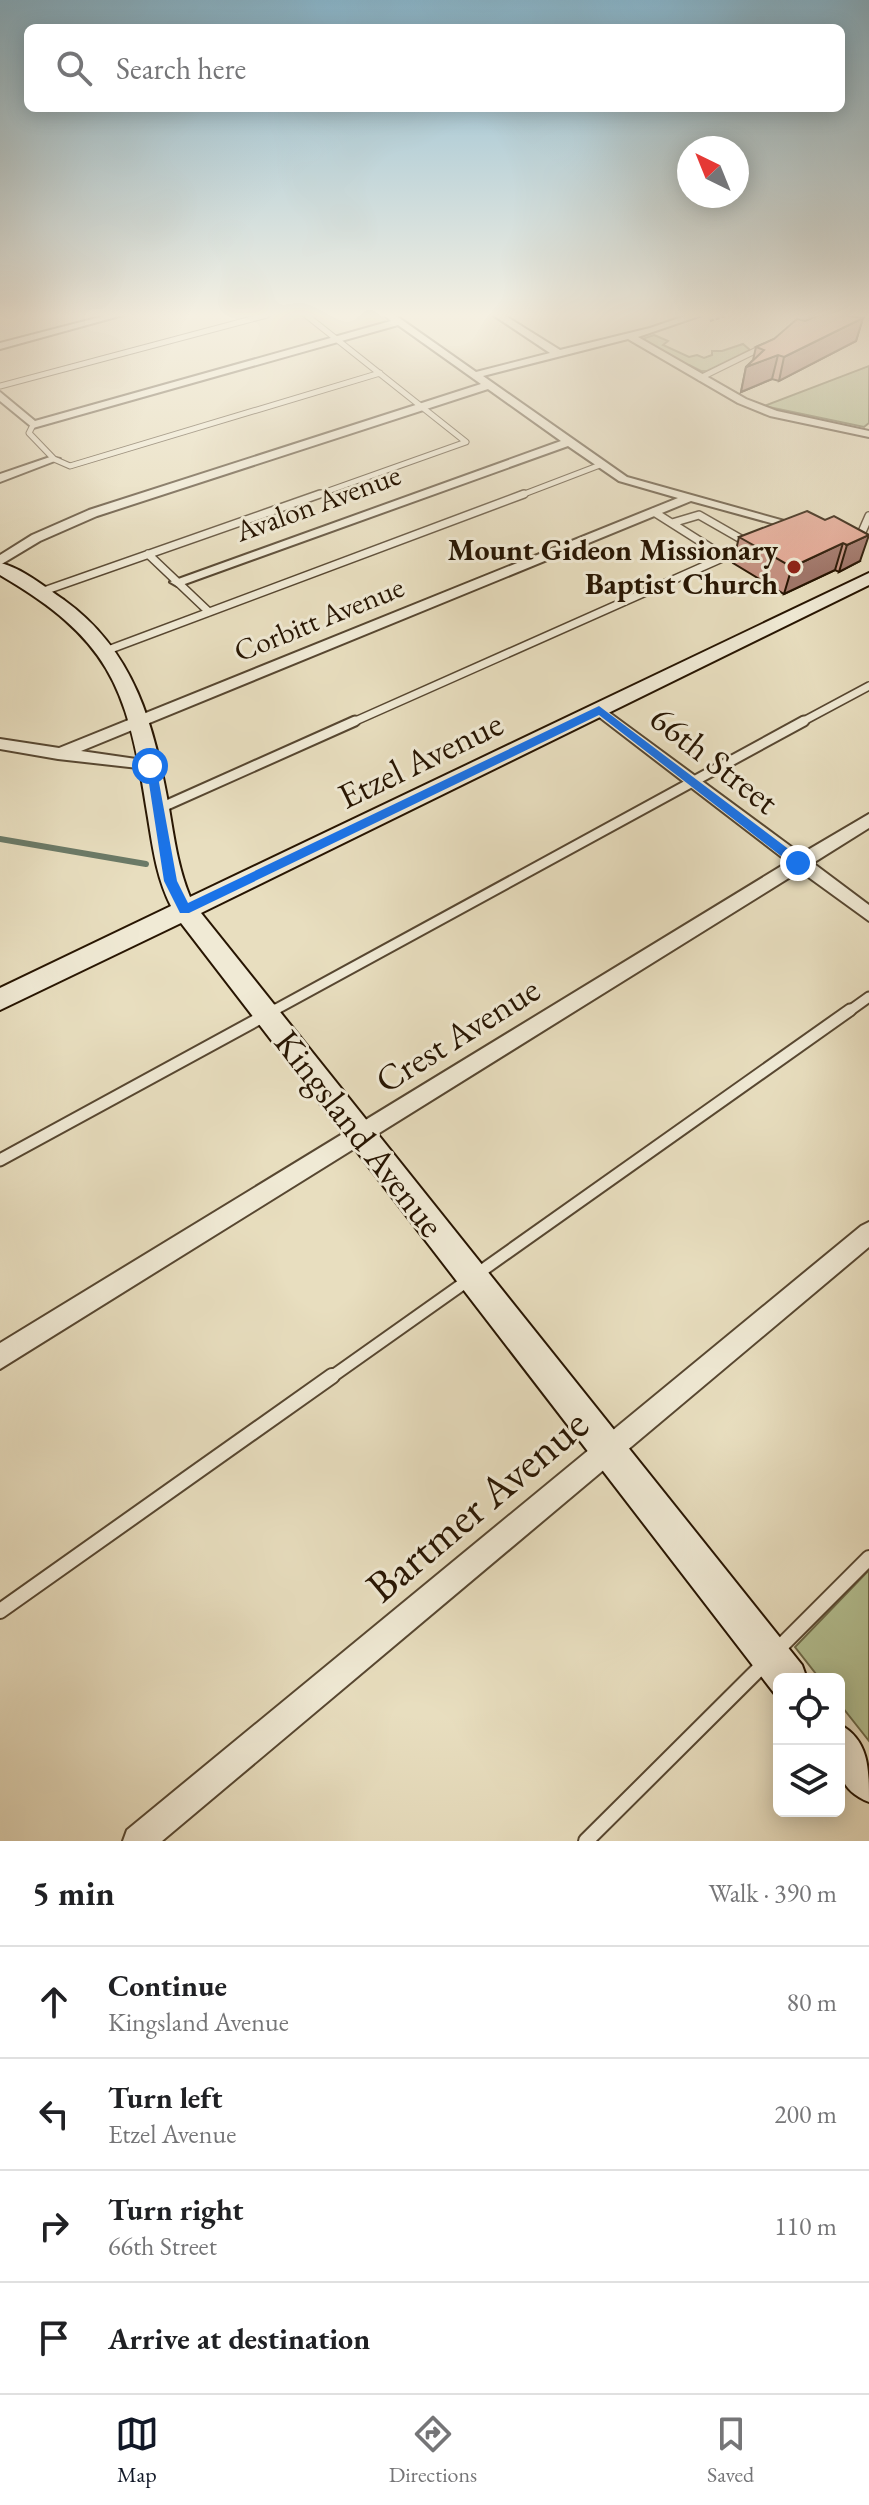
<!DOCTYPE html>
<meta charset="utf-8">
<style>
:root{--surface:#fff;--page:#f6f6f6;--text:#202124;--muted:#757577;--line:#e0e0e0;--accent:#111827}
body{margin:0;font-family:"EB Garamond",serif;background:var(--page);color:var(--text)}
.controls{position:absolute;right:24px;bottom:24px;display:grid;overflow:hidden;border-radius:12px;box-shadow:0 4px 20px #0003}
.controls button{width:72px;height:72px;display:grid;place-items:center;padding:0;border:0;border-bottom:2px solid var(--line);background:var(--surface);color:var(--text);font:40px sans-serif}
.compass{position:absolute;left:677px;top:136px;width:72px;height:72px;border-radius:50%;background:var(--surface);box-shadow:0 4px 20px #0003;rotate:317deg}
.stop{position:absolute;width:24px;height:24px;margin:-18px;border:6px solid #1a73e8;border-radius:50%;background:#fff}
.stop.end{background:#1a73e8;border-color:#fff;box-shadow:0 2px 8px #0008}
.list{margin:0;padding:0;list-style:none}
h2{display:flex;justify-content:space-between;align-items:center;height:104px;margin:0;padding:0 32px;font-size:34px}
h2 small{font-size:26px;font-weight:400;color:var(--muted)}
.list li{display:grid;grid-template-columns:52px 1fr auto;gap:24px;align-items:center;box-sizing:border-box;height:112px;padding:0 32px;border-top:2px solid var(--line)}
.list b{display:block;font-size:30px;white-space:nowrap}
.list p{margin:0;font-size:26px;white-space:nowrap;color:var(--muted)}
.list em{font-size:26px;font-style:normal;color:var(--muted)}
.icon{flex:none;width:44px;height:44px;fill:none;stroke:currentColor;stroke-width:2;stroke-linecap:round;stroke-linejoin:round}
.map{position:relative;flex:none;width:869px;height:1841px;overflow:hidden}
.search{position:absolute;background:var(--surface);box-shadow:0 4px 20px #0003;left:24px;right:24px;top:24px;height:88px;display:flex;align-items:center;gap:20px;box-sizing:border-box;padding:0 28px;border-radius:12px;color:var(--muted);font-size:30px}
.sheet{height:552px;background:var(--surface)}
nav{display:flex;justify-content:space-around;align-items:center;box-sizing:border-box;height:112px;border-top:2px solid var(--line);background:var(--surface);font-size:22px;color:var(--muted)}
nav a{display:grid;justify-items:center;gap:4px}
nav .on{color:var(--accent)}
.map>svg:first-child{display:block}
.green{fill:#b4c193;stroke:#6e6b4a;stroke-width:2}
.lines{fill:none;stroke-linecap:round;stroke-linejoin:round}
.stream{stroke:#6b7a67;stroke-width:6}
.lane-far4-casing{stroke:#574731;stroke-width:7}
.lane-far3-casing{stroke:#574731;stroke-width:10}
.lane-far2-casing{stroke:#574731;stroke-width:13}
.lane-far1-casing{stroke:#574731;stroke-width:15}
.lane-casing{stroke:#574731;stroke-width:18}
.street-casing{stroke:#574731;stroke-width:4}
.secondary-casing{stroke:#271502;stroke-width:4}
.path{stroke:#271502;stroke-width:2;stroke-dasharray:4 2;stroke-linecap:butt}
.lane-far4{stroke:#f0ead5;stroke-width:5}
.lane-far3{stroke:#f0ead5;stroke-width:7}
.lane-far2{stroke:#f0ead5;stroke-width:9}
.lane-far1{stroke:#f0ead5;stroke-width:11}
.lane{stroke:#f0ead5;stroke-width:14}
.street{fill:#f0ead5;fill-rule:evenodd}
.secondary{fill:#f0ead5;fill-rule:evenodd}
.wall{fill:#c59181;stroke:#271502;stroke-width:2}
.shaded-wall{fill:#a07669;stroke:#271502;stroke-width:2}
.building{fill:#e5a996;stroke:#271502;stroke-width:2}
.route{fill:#1a73e8}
.poi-dot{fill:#8f2418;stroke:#f0ead5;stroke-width:3}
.labels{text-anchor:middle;stroke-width:6;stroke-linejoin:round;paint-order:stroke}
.far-street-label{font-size:30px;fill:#271502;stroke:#f0ead5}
.far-poi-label{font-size:30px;font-weight:bold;fill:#271502;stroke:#f0ead5;text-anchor:end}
.street-label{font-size:36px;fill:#271502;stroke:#f0ead5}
.near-street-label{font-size:44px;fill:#271502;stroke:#f0ead5}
</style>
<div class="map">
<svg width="869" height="1841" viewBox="0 0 869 1841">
<rect width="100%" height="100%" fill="#e8debf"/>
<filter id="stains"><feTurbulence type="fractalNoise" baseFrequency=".0025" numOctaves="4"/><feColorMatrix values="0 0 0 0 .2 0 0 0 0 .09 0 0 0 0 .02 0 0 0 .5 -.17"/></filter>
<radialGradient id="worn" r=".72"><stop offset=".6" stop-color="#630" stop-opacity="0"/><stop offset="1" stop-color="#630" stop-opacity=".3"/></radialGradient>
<!-- green -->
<path class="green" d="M 654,335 L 668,341 L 663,345 L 689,357 L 697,355 L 704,358 L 712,355 L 712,351 L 722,351 L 743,344 L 750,350 L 707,371 L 701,371 L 689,365 L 696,371 L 642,339 Z
M 869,366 L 869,423 L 864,427 L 764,406 Z
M 869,1570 L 869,1741 L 839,1703 L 839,1679 L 820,1679 L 795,1647 Z"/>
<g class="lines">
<!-- stream -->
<path class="stream" d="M 0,839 L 146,864"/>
<defs>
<path id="lane-far4" d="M 306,315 L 466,442 L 314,496
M 700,378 L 765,346
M 0,386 L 267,315
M 33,425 L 29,433 L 54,459 L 70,466 L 380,373
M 519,496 L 600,465"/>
<path id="lane-far3" d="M 654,512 L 725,557
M 672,523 L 699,515 L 748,543
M 858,541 L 869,516
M 148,554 L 209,612
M 41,592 L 320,494
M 108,650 L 524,494
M 351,723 L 747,547
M 800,723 L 869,686"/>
<path id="lane-far2" d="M 158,809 L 355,721
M 271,1012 L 804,721
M 848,1012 L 869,997"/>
<path id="lane-far1" d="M 0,1160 L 275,1010
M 330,1378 L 850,1010"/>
<path id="lane" d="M 0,1611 L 332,1376
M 778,1649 L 869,1558
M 586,1841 L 765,1663"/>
<path id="street" d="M 108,315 L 123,315 L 0,349 L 0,343 Z
M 384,315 L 395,315 L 476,372 L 550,353 L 493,315 L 504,315 L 560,350 L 650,328 L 688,315 L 702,315 L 638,337 L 746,399 L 777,411 L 869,431 L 869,437 L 770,416 L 738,403 L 628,339 L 483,376 L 627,477 L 806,527 L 800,531 L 691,501 L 81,751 L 150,761 L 158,766 L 156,770 L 58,759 L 0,749 L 0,739 L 59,748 L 678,498 L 619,481 L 568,446 L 182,585 L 177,586 L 170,582 L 561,441 L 488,389 L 97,516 L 40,541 L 0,565 L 0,555 L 32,535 L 89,510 L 481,384 L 398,325 L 33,428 L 0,401 L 0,392 L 35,421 L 391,321 Z
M 50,457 L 60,459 L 0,482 L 0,474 Z
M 599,705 L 801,854 L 869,814 L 869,828 L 813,863 L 869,905 L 869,921 L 800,871 L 0,1369 L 0,1343 L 788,862 L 594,713 L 594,707 Z
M 869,1222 L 869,1247 L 162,1841 L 123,1841 L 127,1830 L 861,1226 Z"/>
<path id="secondary" d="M 0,563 C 22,568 45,587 64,600 C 135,651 154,726 169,808 C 174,838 178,868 190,897 L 869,573 L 869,585 L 201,913 L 802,1665 L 807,1679 L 779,1679 L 779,1694 L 774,1693 L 181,923 L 0,1010 L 0,988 L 171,906 C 155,875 152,840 146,806 C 127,685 108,638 0,575 Z
M 839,1724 C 869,1740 869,1768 869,1802 C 831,1787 839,1759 839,1724 Z"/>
</defs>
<!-- lane-far4 casing -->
<use href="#lane-far4" class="lane-far4-casing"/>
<!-- lane-far3 casing -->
<use href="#lane-far3" class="lane-far3-casing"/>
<!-- lane-far2 casing -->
<use href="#lane-far2" class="lane-far2-casing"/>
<!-- lane-far1 casing -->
<use href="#lane-far1" class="lane-far1-casing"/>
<!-- lane casing -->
<use href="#lane" class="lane-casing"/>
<!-- street casing -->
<use href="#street" class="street-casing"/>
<!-- secondary casing -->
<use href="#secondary" class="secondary-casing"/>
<!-- path -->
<path class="path" d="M 710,321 L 729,315"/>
<!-- lane-far4 -->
<use href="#lane-far4" class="lane-far4"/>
<!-- lane-far3 -->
<use href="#lane-far3" class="lane-far3"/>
<!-- lane-far2 -->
<use href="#lane-far2" class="lane-far2"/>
<!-- lane-far1 -->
<use href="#lane-far1" class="lane-far1"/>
<!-- lane -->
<use href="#lane" class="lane"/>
<!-- street -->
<use href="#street" class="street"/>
<!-- secondary -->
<use href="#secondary" class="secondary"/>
</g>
<!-- wall -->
<path class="wall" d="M 863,318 L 856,341 L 779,381 L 772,379 L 741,392 L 746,367 L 753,360 L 756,347 L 774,339 Z
M 825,520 L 860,561 L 839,572 L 835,570 L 784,594 L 733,563 L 739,537 Z"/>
<!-- shaded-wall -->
<path class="shaded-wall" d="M 863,318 L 856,341 L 779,381 L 784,357 Z
M 778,355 L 772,379 L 741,392 L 746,367 Z
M 869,535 L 860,561 L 839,572 L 847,545 Z
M 843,543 L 835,570 L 784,594 L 792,567 Z"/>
<!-- building -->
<path class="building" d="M 819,315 L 842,315 L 863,318 L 784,357 L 778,355 L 746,367 L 764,350 L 756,347 L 774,339 L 797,319 L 805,321 Z
M 807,511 L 825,520 L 834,516 L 869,535 L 847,545 L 843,543 L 792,567 L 739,537 Z"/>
<!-- sky -->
<linearGradient id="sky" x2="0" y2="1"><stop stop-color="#88b8d0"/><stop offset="0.55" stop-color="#f5f0e2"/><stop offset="1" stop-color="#f5f0e2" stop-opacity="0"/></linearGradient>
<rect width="869" height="573" fill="url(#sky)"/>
<!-- route -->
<path class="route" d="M 599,706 L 803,860 L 803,866 L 794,866 L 599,715 L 189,913 L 180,913 L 164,881 L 146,764 L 156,766 L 177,881 L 188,903 Z"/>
<!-- markers -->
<circle class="poi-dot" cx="794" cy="567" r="8"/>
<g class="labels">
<!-- far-street labels -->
<g class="far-street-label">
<text transform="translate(318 503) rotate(-20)" y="10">Avalon Avenue</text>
<text transform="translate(319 619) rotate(-22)" y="10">Corbitt Avenue</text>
</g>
<!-- far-poi labels -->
<g class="far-poi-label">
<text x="778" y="560">Mount Gideon Missionary<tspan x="778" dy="34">Baptist Church</tspan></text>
</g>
<!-- street labels -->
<g class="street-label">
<text transform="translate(420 759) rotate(-26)" y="13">Etzel Avenue</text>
<text transform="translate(715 759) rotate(38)" y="13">66th Street</text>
<text transform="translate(457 1034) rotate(-32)" y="13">Crest Avenue</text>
<text transform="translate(360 1133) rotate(52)" y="13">Kingsland Avenue</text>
</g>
<!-- near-street labels -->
<g class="near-street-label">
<text transform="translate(477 1505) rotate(-40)" y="15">Bartmer Avenue</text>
</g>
</g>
<rect width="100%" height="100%" filter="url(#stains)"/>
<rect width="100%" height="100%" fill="url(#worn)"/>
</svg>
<div class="controls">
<button><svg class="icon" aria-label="locate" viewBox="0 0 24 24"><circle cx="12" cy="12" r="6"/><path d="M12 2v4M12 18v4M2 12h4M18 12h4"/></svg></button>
<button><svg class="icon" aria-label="layers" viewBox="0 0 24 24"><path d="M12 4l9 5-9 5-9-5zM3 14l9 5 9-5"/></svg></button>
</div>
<svg class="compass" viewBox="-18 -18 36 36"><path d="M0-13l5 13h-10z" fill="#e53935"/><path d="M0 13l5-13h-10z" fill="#757577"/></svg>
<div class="stop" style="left:150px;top:766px"></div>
<div class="stop end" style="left:798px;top:863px"></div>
<div class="search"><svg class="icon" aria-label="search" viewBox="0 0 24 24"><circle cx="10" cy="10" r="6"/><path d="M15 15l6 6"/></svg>Search here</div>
</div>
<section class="sheet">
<h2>5 min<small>Walk · 390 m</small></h2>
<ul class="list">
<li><svg class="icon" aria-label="ahead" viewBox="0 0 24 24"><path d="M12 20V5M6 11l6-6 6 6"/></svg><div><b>Continue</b><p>Kingsland Avenue</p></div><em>80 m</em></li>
<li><svg class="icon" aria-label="left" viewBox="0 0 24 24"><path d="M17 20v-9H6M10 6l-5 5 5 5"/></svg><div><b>Turn left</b><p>Etzel Avenue</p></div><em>200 m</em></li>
<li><svg class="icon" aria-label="right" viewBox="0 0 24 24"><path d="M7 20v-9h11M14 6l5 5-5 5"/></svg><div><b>Turn right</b><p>66th Street</p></div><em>110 m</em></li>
<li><svg class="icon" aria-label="arrive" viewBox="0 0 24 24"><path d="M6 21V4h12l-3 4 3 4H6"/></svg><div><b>Arrive at destination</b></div></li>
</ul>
</section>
<nav>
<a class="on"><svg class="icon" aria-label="map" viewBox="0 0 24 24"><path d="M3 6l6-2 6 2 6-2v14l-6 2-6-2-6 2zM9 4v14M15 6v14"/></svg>Map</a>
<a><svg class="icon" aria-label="directions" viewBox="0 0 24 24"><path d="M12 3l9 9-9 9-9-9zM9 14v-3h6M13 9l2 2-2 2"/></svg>Directions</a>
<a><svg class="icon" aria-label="saved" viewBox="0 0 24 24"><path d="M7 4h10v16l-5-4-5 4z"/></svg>Saved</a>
</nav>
